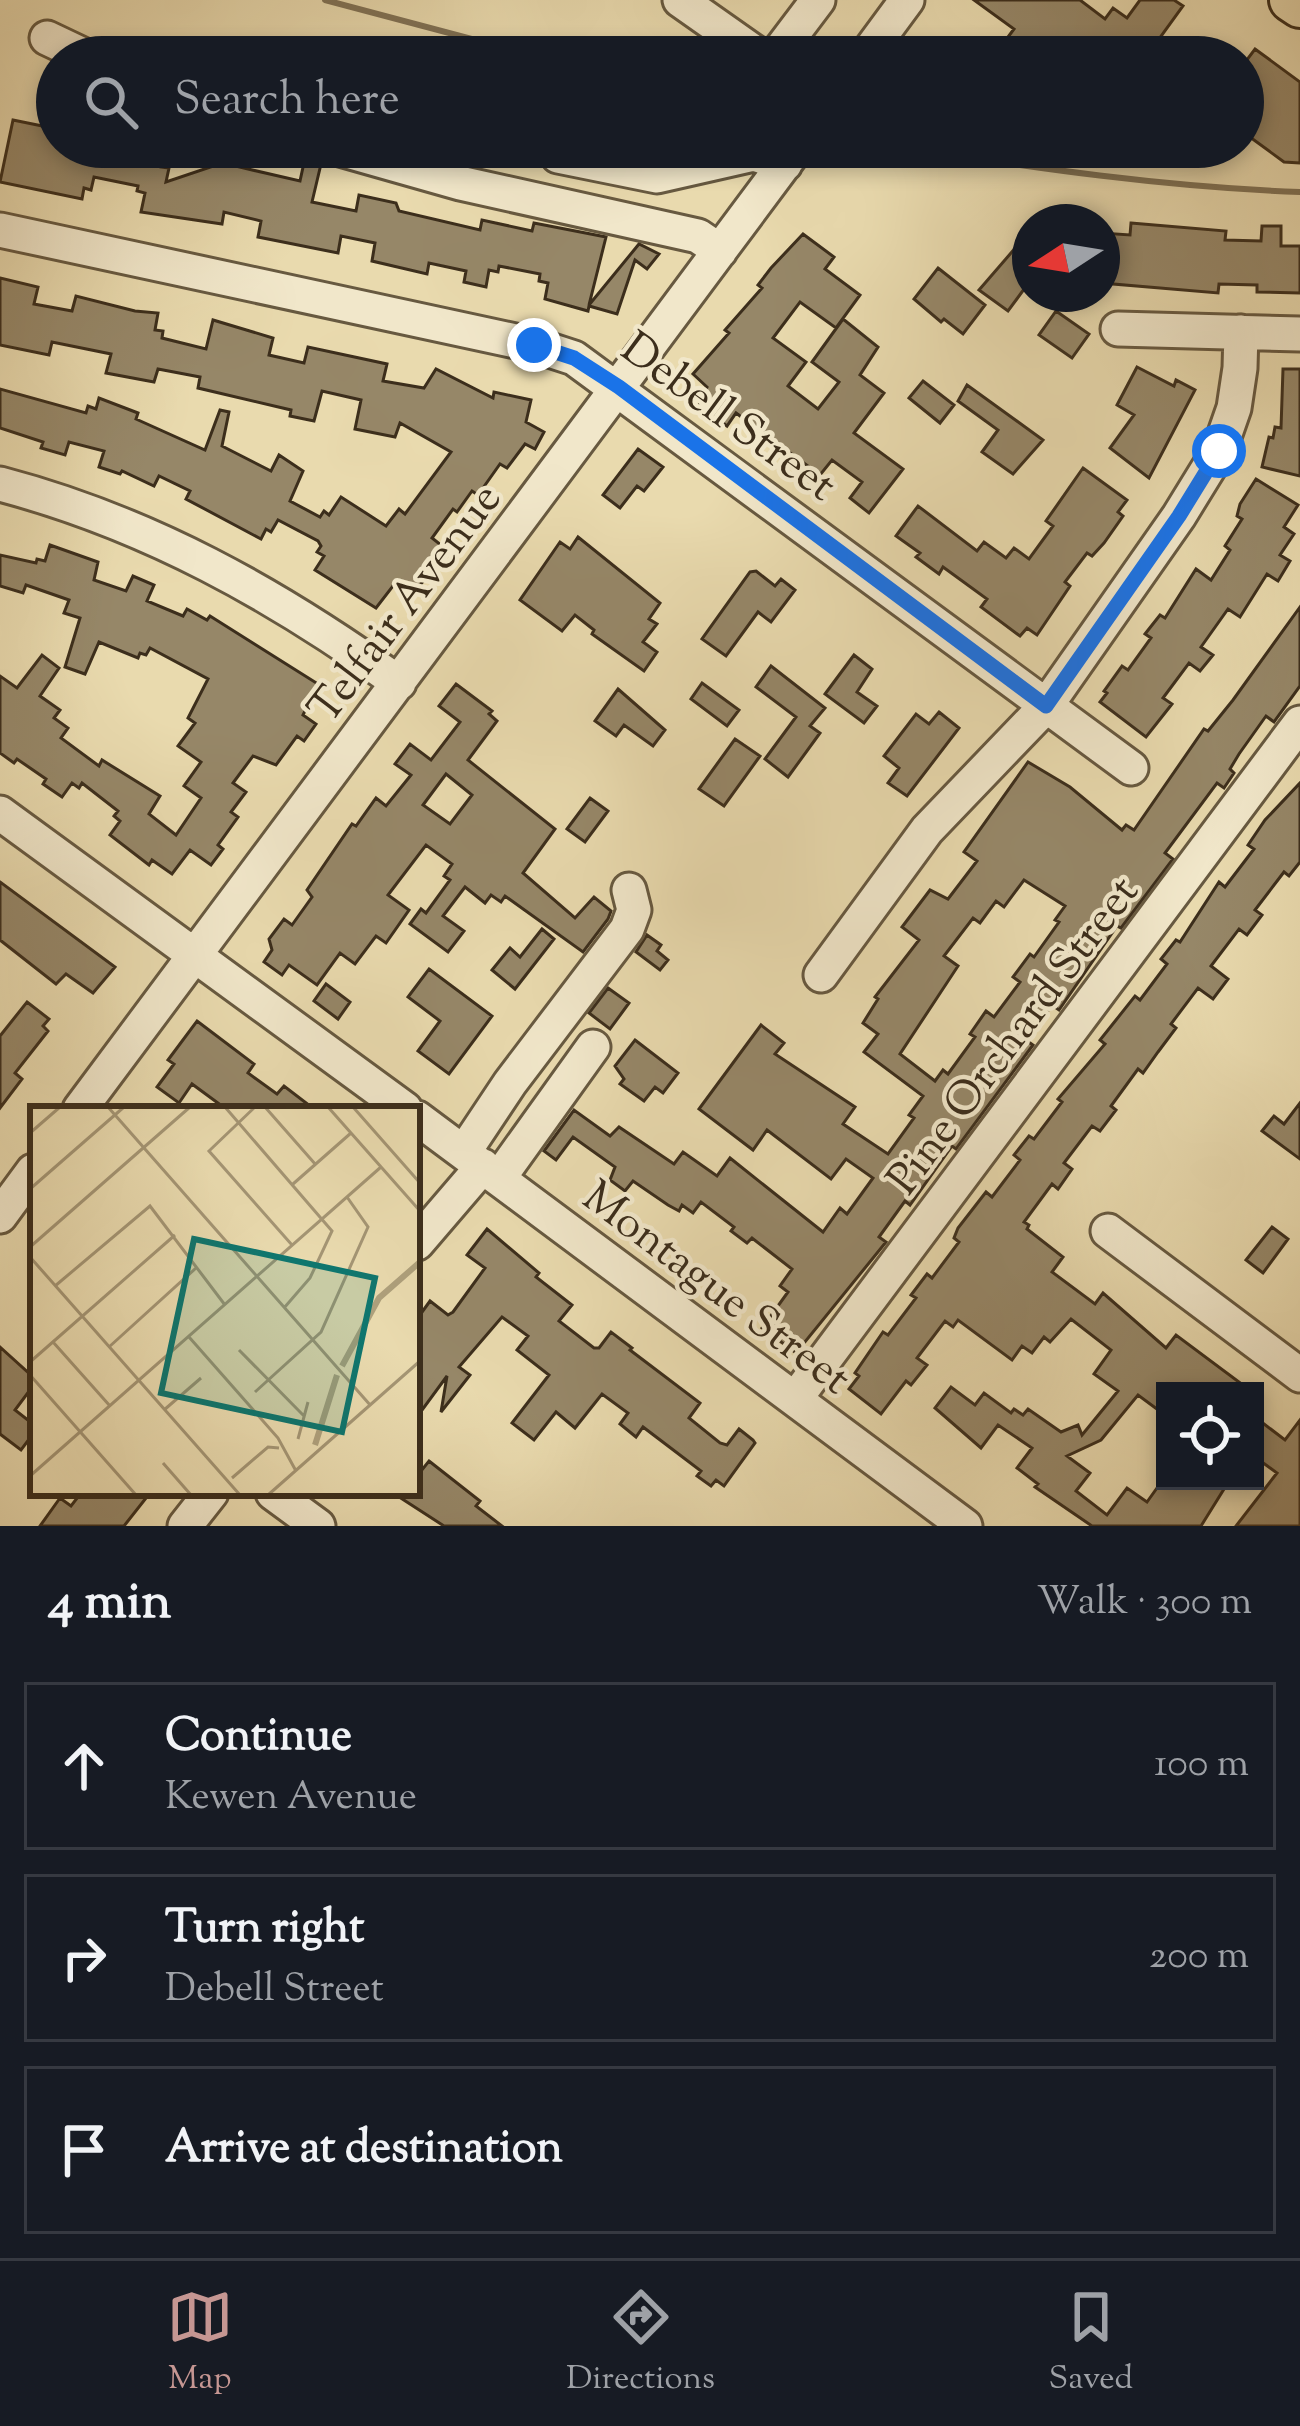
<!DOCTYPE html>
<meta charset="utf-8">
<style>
:root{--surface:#171b24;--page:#242831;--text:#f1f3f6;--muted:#9ea1a6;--line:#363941;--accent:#c59692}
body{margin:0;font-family:"Sorts Mill Goudy",serif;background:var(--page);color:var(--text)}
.controls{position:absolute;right:36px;bottom:36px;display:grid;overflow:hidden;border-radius:0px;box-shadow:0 6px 18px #0003}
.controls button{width:108px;height:108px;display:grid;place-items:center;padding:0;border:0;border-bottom:3px solid var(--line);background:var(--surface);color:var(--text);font:60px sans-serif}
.compass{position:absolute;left:1012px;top:204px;width:108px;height:108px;border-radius:50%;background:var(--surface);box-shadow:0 6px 18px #0003;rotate:258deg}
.stop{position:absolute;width:36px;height:36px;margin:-27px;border:9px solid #1a73e8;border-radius:50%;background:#fff}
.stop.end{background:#1a73e8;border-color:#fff;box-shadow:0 3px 12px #0008}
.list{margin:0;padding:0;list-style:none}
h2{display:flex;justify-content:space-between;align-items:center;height:156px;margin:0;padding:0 48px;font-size:51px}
h2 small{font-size:39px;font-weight:400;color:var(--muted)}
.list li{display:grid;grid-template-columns:78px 1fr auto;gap:36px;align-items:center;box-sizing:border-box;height:168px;margin:0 24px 24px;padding:0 24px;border:3px solid var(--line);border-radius:0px}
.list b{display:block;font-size:45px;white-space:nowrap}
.list p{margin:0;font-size:39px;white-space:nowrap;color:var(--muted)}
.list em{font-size:39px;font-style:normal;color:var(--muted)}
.icon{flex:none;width:66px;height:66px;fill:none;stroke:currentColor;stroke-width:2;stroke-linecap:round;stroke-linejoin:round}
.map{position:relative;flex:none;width:1300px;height:1526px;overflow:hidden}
.search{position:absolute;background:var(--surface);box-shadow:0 6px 18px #0003;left:36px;right:36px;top:36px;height:132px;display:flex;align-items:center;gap:30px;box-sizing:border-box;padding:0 42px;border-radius:66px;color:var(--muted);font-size:45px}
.sheet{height:732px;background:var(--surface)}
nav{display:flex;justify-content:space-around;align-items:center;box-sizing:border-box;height:168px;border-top:3px solid var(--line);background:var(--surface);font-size:33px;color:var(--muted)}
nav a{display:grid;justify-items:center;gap:6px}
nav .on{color:var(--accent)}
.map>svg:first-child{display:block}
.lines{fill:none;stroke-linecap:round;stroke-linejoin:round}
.stream{stroke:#807256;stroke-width:6}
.building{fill:#968768;stroke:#3c2e1c;stroke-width:3;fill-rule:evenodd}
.minor-casing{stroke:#675940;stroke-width:39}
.major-casing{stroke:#3c2e1c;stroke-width:48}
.minor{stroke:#f1e7ca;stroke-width:33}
.major{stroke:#e9daae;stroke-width:42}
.route{stroke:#1a73e8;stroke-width:15}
.labels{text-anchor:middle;stroke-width:9;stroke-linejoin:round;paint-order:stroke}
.street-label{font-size:45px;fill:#3c2e1c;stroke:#f1e7ca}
.inset-river{fill:none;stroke:#aea07c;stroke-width:6}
.inset-road{fill:none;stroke:#a49574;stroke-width:3}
.view{fill:#0f766e;fill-opacity:0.15;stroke:#0f766e;stroke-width:6}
.inset-edge{fill:none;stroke:#3c2e1c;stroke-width:6}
</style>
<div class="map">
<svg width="1300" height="1526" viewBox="0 0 1300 1526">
<rect width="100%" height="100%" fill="#e9daae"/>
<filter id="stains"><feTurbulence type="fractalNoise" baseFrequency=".00167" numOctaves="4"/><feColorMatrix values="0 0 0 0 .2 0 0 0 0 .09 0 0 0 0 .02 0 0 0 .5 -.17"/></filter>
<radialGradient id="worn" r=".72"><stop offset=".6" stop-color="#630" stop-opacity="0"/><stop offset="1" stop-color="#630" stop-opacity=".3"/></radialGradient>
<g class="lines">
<!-- stream -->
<path class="stream" d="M 325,0 L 540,57
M 901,147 C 1034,168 1165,187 1300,192"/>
</g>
<!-- building -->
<path class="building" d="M 974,0 L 1080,0 L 1105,19 L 1113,8 L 1127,18 L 1140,0 L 1174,0 L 1183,6 L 1146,57 L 993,57 L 1014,29 Z
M 1255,49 L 1300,82 L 1300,163 L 1284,162 L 1243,132 L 1243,65 Z
M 13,120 L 57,129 L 57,147 L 97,147 L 128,154 L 131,147 L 165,147 L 161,167 L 169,168 L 166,182 L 237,158 L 235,166 L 300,181 L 305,158 L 321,164 L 312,202 L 356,211 L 359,195 L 396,203 L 399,211 L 480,230 L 482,220 L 532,231 L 534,223 L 606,237 L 589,305 L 639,244 L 659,254 L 647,269 L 635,260 L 617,314 L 589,306 L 588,311 L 545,299 L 548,283 L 539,281 L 540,274 L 499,266 L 498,272 L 489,270 L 486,287 L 464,282 L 466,271 L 429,263 L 427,274 L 372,261 L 375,243 L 341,236 L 338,253 L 258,237 L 261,221 L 224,212 L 222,224 L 141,212 L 145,193 L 137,191 L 138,186 L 94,177 L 91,190 L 84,188 L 82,199 L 0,182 Z
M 1131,223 L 1226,231 L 1225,240 L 1261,241 L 1262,226 L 1281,226 L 1281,246 L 1300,246 L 1300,293 L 1257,292 L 1257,285 L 1219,284 L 1218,293 L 1102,283 L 1102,233 L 1130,235 Z
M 1030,231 L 1030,281 L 1008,311 L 979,290 Z
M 803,234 L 834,257 L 825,269 L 860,295 L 836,328 L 800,302 L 773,338 L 806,362 L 788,386 L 818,409 L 839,382 L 812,362 L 843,319 L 878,347 L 860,375 L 884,393 L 854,433 L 903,469 L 869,513 L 850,498 L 862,482 L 832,460 L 820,475 L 736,413 L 727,426 L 699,405 L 707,387 L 693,374 L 729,333 L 725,330 L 762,288 L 758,285 L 771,268 Z
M 938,268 L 985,305 L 963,334 L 944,319 L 941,322 L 914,299 Z
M 0,278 L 38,287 L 34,304 L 72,311 L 76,296 L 135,311 L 158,313 L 155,330 L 163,331 L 162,338 L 206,349 L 213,320 L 273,338 L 269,355 L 304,363 L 308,347 L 387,364 L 383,381 L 424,388 L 436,369 L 493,398 L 494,392 L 531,400 L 526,422 L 544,432 L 535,449 L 525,444 L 507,468 L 500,464 L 478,495 L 472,491 L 457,512 L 453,509 L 432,538 L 441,545 L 419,574 L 425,579 L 413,594 L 396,582 L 376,608 L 315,570 L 324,556 L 317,552 L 321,546 L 318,541 L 278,520 L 271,532 L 266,529 L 261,539 L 186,499 L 190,491 L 159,476 L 154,486 L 122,471 L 120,474 L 99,467 L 104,451 L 69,442 L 65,455 L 41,448 L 43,442 L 0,428 L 0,389 L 86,413 L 88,406 L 96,409 L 99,398 L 138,413 L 136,419 L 205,450 L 220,410 L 229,412 L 222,446 L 271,471 L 279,455 L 303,471 L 290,501 L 320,517 L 324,511 L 329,515 L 341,497 L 386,526 L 399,509 L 405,514 L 451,452 L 400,423 L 395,437 L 355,429 L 361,400 L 322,391 L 314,421 L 290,416 L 291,410 L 198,388 L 200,377 L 158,369 L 154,382 L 106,373 L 111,354 L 52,342 L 49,355 L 0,345 Z
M 1056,311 L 1089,334 L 1072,358 L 1039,335 Z
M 1137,367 L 1174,386 L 1176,380 L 1195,390 L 1149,478 L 1110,448 L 1134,415 L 1117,405 Z
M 1283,369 L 1300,369 L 1300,476 L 1262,467 L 1269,437 L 1273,438 L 1275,427 L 1281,428 Z
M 923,381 L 954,405 L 940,423 L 909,398 Z
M 967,385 L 1043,440 L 1013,474 L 982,452 L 998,430 L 958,401 Z
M 638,449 L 663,467 L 644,491 L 637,486 L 620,508 L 603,495 Z
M 1083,468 L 1127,500 L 1118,512 L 1123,516 L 1104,543 L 1092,556 L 1087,553 L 1065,582 L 1070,586 L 1037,635 L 1027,628 L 1020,636 L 981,607 L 987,599 L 943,567 L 939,574 L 916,557 L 920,553 L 896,536 L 918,506 L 977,551 L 984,542 L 1006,558 L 1014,548 L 1029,559 L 1053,526 L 1046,521 Z
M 1256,479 L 1298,505 L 1284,527 L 1294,534 L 1280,555 L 1290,561 L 1278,581 L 1267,574 L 1240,617 L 1228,609 L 1201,647 L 1213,655 L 1200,671 L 1189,663 L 1163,698 L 1172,704 L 1146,737 L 1100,702 L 1107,693 L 1104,691 L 1122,666 L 1128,670 L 1151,638 L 1145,634 L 1160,615 L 1165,618 L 1196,569 L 1211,580 L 1230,550 L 1225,546 L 1242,519 L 1237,516 L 1240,504 Z
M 578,537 L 660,603 L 649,619 L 657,624 L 643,642 L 657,652 L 644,671 L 592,634 L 594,630 L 575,615 L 562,631 L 520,600 L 560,542 L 570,549 Z
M 50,545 L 98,562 L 94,580 L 126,591 L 133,576 L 154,585 L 147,601 L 183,616 L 187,609 L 207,620 L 210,616 L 318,684 L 303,715 L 316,724 L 304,741 L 297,736 L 276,765 L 253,756 L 233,783 L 246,792 L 231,812 L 238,817 L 218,845 L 223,849 L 211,865 L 190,850 L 172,874 L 152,860 L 149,865 L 110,835 L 120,821 L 114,816 L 118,811 L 82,783 L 79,788 L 72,783 L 62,797 L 43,784 L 46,779 L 17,759 L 14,763 L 0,753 L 0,676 L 17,688 L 42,655 L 59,668 L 40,696 L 60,710 L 54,718 L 68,728 L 61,738 L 99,766 L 102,760 L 160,796 L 149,814 L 176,835 L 201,798 L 184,786 L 201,762 L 178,746 L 195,723 L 188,718 L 208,679 L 150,648 L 146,655 L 140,653 L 138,658 L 99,642 L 85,674 L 65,667 L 80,618 L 64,613 L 69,600 L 26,585 L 23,593 L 0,586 L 0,555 L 36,563 L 37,559 L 45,561 Z
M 756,571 L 775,586 L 781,579 L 795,590 L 771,622 L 758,612 L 726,656 L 702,639 L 750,572 Z
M 1300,607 L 1300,686 L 1274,722 L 1266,716 L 1239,754 L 1230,769 L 1234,773 L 1224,788 L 1217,783 L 1165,853 L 1173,859 L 1121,928 L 1117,926 L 1059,1010 L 1052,1005 L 1026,1040 L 1033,1045 L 956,1149 L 952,1146 L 910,1205 L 905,1201 L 879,1237 L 886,1242 L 796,1353 L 762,1328 L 788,1292 L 780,1286 L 792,1269 L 752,1238 L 747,1243 L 731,1231 L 734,1227 L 701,1202 L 693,1213 L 682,1205 L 679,1211 L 668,1205 L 633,1181 L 625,1191 L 610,1180 L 615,1167 L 573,1137 L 556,1160 L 544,1151 L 574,1110 L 610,1136 L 619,1127 L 674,1164 L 683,1152 L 717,1176 L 730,1158 L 823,1232 L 840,1208 L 847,1214 L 873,1178 L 846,1159 L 831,1179 L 767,1130 L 753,1150 L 699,1109 L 761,1025 L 784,1043 L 775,1054 L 855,1107 L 843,1124 L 888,1154 L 914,1118 L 909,1115 L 923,1096 L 864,1052 L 878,1034 L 863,1023 L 878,999 L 875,997 L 919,940 L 902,927 L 930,890 L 948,899 L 977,861 L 964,852 L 1028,762 L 1070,787 L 1122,830 L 1126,825 L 1134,830 L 1204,729 L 1208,731 L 1233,700 ZM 1024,880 L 1065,906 L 1055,920 L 1059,922 L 1034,957 L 1030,954 L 1013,977 L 1020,982 L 994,1017 L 986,1011 L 970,1034 L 975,1037 L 948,1074 L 943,1070 L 935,1081 L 900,1054 L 958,966 L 944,956 L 973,918 L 980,923 L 996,901 L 1004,907 Z
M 854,655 L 872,669 L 857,692 L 877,706 L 864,723 L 825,694 Z
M 771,666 L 825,708 L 810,726 L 820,733 L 788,777 L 765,759 L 796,717 L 756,687 Z
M 702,683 L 739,710 L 727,726 L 691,699 Z
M 456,684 L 492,711 L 489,714 L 497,721 L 468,760 L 555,829 L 523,873 L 575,918 L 594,897 L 611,911 L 608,919 L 583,952 L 505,896 L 501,902 L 491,895 L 485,903 L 465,887 L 443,916 L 464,931 L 448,952 L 410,924 L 421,909 L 426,913 L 450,880 L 444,876 L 452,864 L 426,845 L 388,895 L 409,910 L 386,943 L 376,936 L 355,964 L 340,953 L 317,985 L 289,965 L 282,975 L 264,962 L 272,950 L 269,939 L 284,919 L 292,925 L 312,897 L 307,890 L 352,824 L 356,826 L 376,798 L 386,806 L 411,775 L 395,764 L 410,744 L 431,760 L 460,722 L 439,706 ZM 446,774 L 472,795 L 450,824 L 423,805 Z
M 618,689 L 665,730 L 653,746 L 624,725 L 616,736 L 595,721 Z
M 939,712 L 959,728 L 907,796 L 888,783 L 899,768 L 884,756 L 916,714 L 929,724 Z
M 735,739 L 760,756 L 724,806 L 699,789 Z
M 1300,783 L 1300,862 L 1289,876 L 1284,872 L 1255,910 L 1262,915 L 1247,935 L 1239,929 L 1211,966 L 1228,979 L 1213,999 L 1198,988 L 1171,1024 L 1176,1028 L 1158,1052 L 1143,1073 L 1138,1069 L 1111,1106 L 1116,1110 L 1100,1131 L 1092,1126 L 1064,1163 L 1072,1169 L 1058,1189 L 1052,1184 L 1024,1222 L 1029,1225 L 1027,1229 L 1063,1257 L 1052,1272 L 1095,1304 L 1103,1293 L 1166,1348 L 1176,1335 L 1251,1391 L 1165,1391 L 1165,1415 L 1138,1395 L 1101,1440 L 1067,1456 L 1090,1473 L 1076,1491 L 1107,1515 L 1127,1488 L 1147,1502 L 1162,1481 L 1229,1481 L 1201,1526 L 1092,1526 L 1035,1487 L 1038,1484 L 1017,1468 L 1032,1448 L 998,1425 L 981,1448 L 935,1408 L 951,1387 L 975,1405 L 984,1393 L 1011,1413 L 1014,1409 L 1023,1415 L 1028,1409 L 1061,1432 L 1078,1425 L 1082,1435 L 1118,1391 L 1094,1374 L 1111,1350 L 1071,1319 L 1050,1342 L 1044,1337 L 1032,1353 L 1022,1346 L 1012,1360 L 958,1320 L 953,1327 L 945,1321 L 917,1358 L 927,1365 L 911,1385 L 906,1381 L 881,1414 L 849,1389 L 859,1376 L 855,1373 L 883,1332 L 888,1335 L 916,1298 L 911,1295 L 927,1274 L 932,1278 L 959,1242 L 954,1238 L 958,1228 L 986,1192 L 992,1197 L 1020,1160 L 1014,1155 L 1029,1136 L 1034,1139 L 1062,1102 L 1058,1099 L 1105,1044 L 1100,1040 L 1116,1020 L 1135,996 L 1140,1000 L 1167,964 L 1161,959 L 1176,940 L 1180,942 L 1219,882 L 1225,887 L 1254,849 L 1248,845 L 1265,820 Z
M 590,798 L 608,811 L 585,842 L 567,829 Z
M 0,882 L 115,967 L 93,993 L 66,974 L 56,984 L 0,940 Z
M 542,929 L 554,939 L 515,989 L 492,970 L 510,948 L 520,957 Z
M 647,935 L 661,945 L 657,951 L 668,960 L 660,970 L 636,952 Z
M 429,969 L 492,1016 L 449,1074 L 418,1051 L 440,1021 L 408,997 Z
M 326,984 L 350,1002 L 338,1019 L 314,1001 Z
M 608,988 L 629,1003 L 610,1029 L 589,1013 Z
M 27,1002 L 49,1019 L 43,1026 L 48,1031 L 15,1073 L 22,1079 L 0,1108 L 0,1036 Z
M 197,1021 L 254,1064 L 248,1073 L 277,1094 L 284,1086 L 314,1109 L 226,1109 L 192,1084 L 179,1103 L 157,1087 L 174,1064 L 168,1060 Z
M 635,1040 L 678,1073 L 663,1093 L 655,1087 L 644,1101 L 620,1084 L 624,1079 L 615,1066 Z
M 1300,1103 L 1300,1159 L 1262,1131 L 1274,1116 L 1284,1124 Z
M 1272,1227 L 1288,1239 L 1263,1273 L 1246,1260 Z
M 487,1229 L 539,1273 L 536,1277 L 572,1305 L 559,1321 L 594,1348 L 599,1348 L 611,1332 L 632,1348 L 630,1350 L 700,1403 L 689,1418 L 720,1443 L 727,1445 L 739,1429 L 753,1440 L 755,1443 L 724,1486 L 716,1480 L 711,1486 L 697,1476 L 701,1471 L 643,1427 L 636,1437 L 620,1424 L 628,1413 L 602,1394 L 575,1428 L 556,1412 L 534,1440 L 512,1423 L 549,1375 L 517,1350 L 528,1336 L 502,1317 L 459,1367 L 470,1375 L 441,1412 L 447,1376 L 417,1417 L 417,1319 L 430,1301 L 448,1315 L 453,1312 L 485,1268 L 467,1255 Z
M 0,1347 L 33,1377 L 33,1386 L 15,1410 L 33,1424 L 33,1434 L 21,1450 L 0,1434 Z
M 1255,1417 L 1285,1440 L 1300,1420 L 1300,1526 L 1236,1526 L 1277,1473 L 1255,1457 Z
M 429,1461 L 480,1501 L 476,1506 L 502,1526 L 444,1526 L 393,1493 L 417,1493 L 417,1476 Z
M 81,1493 L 150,1493 L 124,1526 L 40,1526 L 60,1498 L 71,1506 Z"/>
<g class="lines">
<defs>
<path id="minor" d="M 680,0 L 761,57
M 47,38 L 87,57
M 775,57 L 818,0
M 865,57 L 907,0
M 333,147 L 460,183 L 698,236 L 720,251
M 558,156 L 657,176 L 754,154 L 785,164
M 0,230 L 534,345 L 574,358 L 1131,768
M 1118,329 L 1300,334
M 0,484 C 148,523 275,594 399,683
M 0,813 L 405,1109
M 821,975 L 927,830 L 1046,706 L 1179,516 L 1219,451 L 1234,408 L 1240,368 L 1241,332
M 80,1109 L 797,147
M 417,1118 L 965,1526
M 464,1152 L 510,1083 L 627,929 L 634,910 L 629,890
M 499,1178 L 593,1047
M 0,1216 L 33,1171
M 1108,1231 L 1300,1375
M 417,1243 L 483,1166
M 795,1399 L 1300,723
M 273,1493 L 318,1526
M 185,1526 L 211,1493"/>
<path id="major" d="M 1291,0 L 1300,6"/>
</defs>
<!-- minor casing -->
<use href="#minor" class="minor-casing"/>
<!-- major casing -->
<use href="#major" class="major-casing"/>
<!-- minor -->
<use href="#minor" class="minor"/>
<!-- major -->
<use href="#major" class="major"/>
</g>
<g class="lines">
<!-- route -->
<path class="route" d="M 534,345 L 574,358 L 619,387 L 1046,706 L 1179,516 L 1219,451"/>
</g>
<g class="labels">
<!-- street labels -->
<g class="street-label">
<text transform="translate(730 415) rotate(36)" y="16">Debell Street</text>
<text transform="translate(403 602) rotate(-53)" y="16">Telfair Avenue</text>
<text transform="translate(1011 1034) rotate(-53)" y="16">Pine Orchard Street</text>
<text transform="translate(718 1286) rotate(37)" y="16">Montague Street</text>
</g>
</g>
<!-- overview -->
<g transform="translate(30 1106)">
<rect width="390" height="390" fill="#e9daae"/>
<path class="inset-river" d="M 312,260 L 349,192 L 390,156M 285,339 L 307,269"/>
<path class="inset-road" d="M 78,1 L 341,300M 195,1 L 302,125 L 280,172 L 254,202M 225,1 L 179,45 L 262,139M 235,1 L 286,59M 298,1 L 390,105M 323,1 L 390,77M 0,27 L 30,1M 263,78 L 321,27M 0,83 L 94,1M 0,141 L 160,1M 0,151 L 210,389M 25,180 L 120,100 L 195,199M 159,231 L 248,332 L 266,365M 23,236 L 80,300M 79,241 L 166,162M 209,244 L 274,310M 0,256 L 145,129M 0,269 L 106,389M 225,286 L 291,226 L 338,121 L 317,91M 134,304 L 171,272M 268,333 L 278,296M 133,357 L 161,389M 0,370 L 351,61M 202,372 L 238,341 L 249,342M 238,389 L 390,255"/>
<path class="view" d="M 164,133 L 345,172 L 312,326 L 131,287 Z"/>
<rect width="390" height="390" class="inset-edge"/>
</g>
<rect width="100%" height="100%" filter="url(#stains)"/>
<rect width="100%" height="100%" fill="url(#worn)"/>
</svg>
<div class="controls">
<button><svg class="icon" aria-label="locate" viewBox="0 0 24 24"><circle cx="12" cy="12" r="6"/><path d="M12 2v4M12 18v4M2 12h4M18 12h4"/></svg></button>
</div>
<svg class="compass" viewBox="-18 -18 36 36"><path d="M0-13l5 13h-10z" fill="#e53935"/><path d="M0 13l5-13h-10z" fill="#9ea1a6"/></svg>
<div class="stop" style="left:1219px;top:451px"></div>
<div class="stop end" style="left:534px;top:345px"></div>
<div class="search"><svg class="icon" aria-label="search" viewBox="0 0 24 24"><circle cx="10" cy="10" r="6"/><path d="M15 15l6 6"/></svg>Search here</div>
</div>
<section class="sheet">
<h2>4 min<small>Walk · 300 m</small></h2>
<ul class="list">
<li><svg class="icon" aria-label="ahead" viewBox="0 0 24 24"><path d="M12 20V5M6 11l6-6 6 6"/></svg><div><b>Continue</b><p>Kewen Avenue</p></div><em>100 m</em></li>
<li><svg class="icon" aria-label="right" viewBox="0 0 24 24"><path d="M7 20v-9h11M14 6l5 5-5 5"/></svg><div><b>Turn right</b><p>Debell Street</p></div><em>200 m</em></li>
<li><svg class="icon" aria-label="arrive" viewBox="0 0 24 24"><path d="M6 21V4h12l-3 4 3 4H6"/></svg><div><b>Arrive at destination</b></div></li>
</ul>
</section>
<nav>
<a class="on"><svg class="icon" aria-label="map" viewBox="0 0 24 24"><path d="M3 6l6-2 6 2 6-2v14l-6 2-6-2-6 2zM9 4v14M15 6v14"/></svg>Map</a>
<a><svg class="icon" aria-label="directions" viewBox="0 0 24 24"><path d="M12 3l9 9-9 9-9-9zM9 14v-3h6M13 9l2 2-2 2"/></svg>Directions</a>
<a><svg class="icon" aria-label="saved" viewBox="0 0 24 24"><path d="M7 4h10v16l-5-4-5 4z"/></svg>Saved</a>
</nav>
